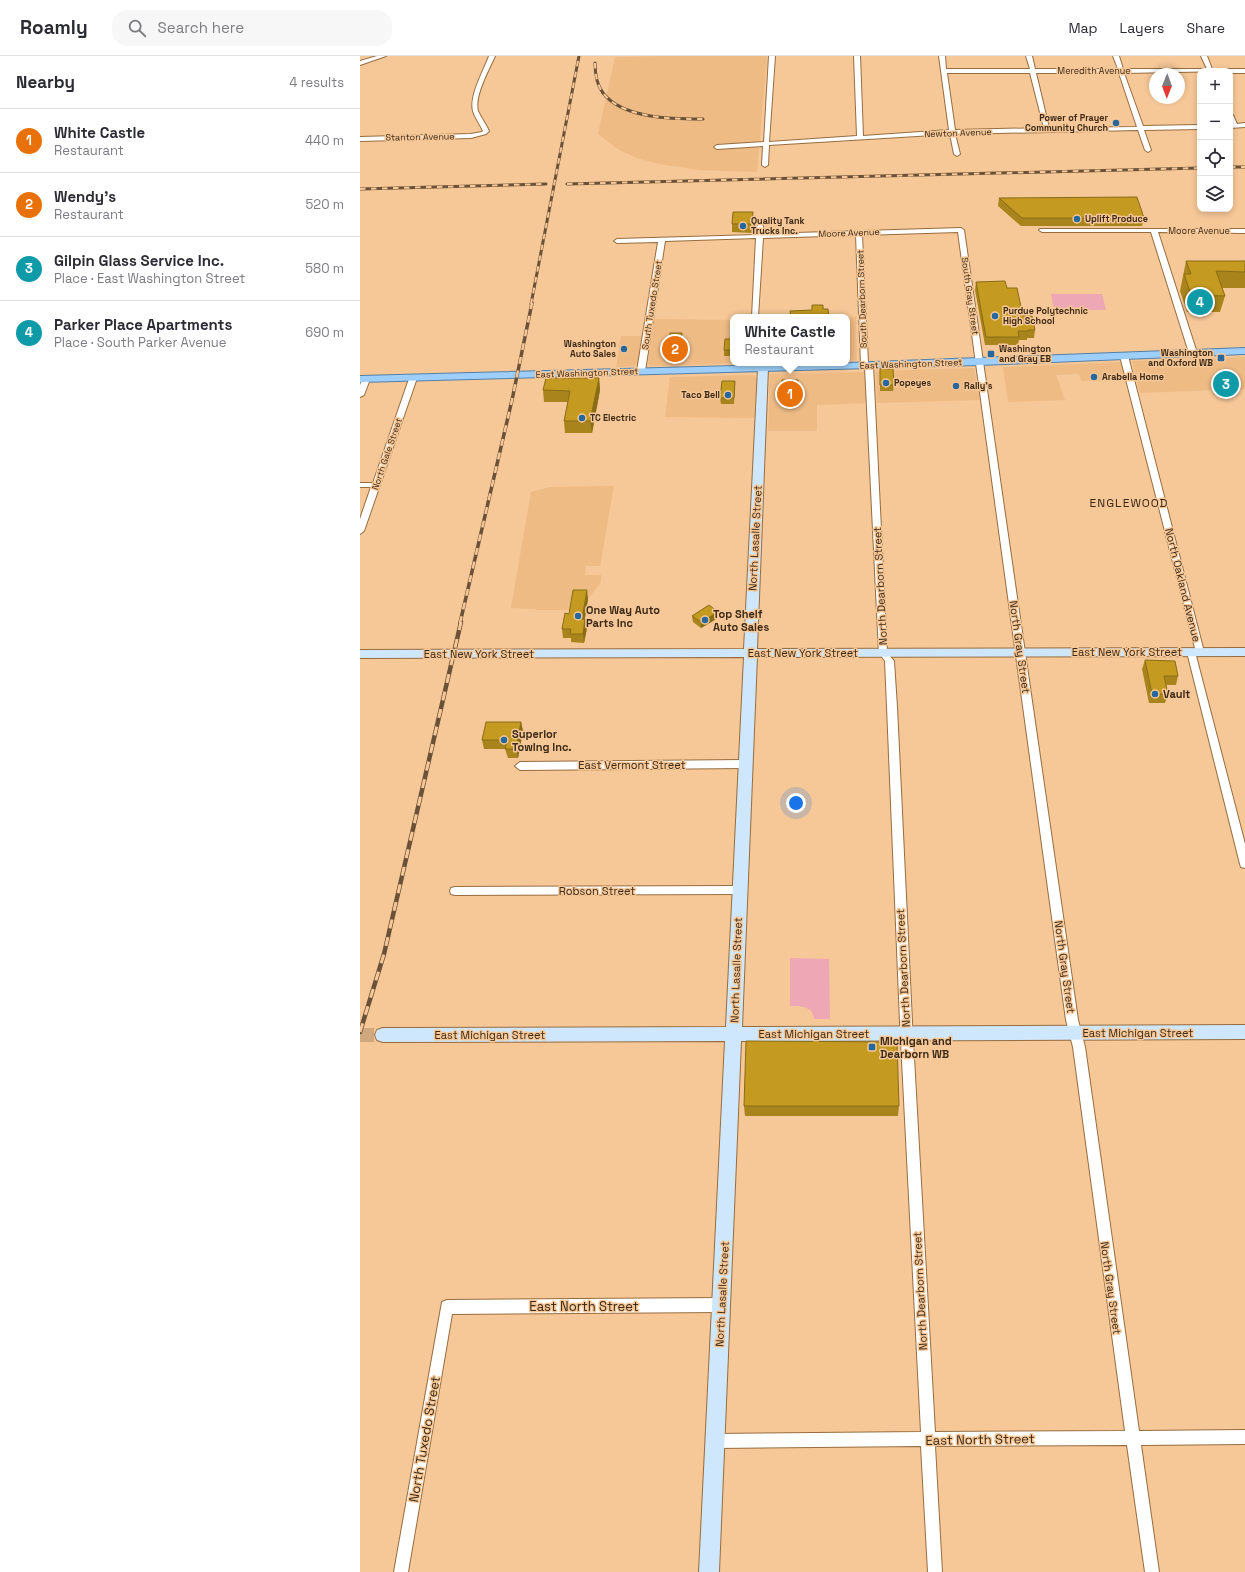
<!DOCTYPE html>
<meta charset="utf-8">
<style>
:root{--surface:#fff;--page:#f7f7f7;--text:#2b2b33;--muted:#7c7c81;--line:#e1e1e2;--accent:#111827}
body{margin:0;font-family:"Space Grotesk",sans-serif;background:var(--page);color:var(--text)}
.controls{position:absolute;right:12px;top:12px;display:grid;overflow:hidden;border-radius:8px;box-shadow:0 2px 6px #0003}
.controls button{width:36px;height:36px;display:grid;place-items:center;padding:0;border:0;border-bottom:1px solid var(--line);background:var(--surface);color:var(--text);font:20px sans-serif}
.compass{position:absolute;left:789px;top:12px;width:36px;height:36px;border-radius:50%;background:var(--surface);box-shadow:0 2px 6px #0003;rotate:181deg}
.you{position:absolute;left:436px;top:747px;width:14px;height:14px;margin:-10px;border:3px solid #fff;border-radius:50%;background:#1a73e8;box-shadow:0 0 0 6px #1a73e833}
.badge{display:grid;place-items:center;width:26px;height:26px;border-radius:50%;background:var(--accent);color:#fff;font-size:13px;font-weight:700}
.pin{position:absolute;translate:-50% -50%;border:2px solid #fff;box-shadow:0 1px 4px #0006}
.popup{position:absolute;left:370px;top:258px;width:120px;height:52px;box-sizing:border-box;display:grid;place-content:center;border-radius:8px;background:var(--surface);filter:drop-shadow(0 1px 3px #0005);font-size:13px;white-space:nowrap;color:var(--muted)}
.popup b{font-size:15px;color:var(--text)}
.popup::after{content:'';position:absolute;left:50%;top:100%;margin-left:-8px;border:8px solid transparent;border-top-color:var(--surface)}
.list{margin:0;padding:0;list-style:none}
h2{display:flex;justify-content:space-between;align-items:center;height:52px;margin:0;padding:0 16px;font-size:17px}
h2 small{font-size:13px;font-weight:400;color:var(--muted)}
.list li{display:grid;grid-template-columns:26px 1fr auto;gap:12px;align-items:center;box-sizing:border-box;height:64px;padding:0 16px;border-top:1px solid var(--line)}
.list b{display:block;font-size:15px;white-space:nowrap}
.list p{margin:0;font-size:13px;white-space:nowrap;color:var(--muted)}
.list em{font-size:13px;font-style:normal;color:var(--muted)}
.icon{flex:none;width:22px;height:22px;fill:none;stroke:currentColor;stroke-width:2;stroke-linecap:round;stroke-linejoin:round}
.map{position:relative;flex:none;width:885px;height:1516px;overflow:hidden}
header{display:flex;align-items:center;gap:24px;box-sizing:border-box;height:56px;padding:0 20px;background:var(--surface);border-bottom:1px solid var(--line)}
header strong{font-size:19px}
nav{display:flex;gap:22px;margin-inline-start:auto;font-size:14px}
.search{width:280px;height:36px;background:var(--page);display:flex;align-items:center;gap:10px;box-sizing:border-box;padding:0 14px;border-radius:16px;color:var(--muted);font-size:15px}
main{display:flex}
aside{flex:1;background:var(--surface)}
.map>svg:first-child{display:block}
.built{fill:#eebb85}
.green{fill:#eea7b4}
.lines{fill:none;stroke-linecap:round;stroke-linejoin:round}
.secondary-tunnel{stroke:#d1a87d;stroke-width:14;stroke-dasharray:14 7;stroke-linecap:butt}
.street-casing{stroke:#976d3f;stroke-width:2}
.secondary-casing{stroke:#976d3f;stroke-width:2}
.primary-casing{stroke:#5280a8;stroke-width:2}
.street{fill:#fff;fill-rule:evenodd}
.secondary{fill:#cfe7fc;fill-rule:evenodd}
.primary{fill:#9ecffa;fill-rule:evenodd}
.rail-far2-casing{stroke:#6b5137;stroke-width:3}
.rail-far1-casing{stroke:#6b5137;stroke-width:3.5}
.rail-casing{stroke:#6b5137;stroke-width:4.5}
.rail-far2{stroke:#f6c797;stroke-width:2;stroke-dasharray:5.5;stroke-linecap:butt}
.rail-far1{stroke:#f6c797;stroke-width:2.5;stroke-dasharray:7;stroke-linecap:butt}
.rail{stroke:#f6c797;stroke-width:3;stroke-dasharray:9;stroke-linecap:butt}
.wall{fill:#a9841c}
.shaded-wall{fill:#896c16}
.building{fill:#c49a20;stroke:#896c16}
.poi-dot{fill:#26679d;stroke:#f6c797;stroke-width:1.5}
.labels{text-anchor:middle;stroke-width:3;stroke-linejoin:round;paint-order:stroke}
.far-street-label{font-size:9px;fill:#3c2a17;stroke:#f6c797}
.far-poi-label{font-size:9px;font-weight:bold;fill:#3c2a17;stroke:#f6c797;text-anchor:start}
.street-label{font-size:11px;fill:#3c2a17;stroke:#f6c797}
.poi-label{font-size:11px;font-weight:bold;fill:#3c2a17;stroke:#f6c797;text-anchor:start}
.neighbourhood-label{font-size:12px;letter-spacing:1px;fill:#3c2a17;stroke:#f6c797}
.near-street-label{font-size:13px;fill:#3c2a17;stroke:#f6c797}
</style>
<header>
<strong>Roamly</strong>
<div class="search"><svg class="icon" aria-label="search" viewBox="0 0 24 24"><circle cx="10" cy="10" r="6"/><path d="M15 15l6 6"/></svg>Search here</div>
<nav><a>Map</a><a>Layers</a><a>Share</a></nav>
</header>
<main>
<aside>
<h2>Nearby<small>4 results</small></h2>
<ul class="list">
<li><span class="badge" style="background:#e8710a">1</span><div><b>White Castle</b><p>Restaurant</p></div><em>440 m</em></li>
<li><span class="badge" style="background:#e8710a">2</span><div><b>Wendy's</b><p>Restaurant</p></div><em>520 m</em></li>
<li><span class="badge" style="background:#0f9aa8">3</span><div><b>Gilpin Glass Service Inc.</b><p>Place · East Washington Street</p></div><em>580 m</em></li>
<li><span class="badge" style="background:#0f9aa8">4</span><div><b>Parker Place Apartments</b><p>Place · South Parker Avenue</p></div><em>690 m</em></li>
</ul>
</aside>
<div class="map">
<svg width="885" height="1516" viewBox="0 0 885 1516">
<rect width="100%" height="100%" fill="#f6c797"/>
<!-- built -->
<path class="built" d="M 305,0 L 407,0 L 397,116 L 339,114 L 299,108 L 277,102 L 259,94 L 238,78 L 255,1 Z
M 487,261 L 496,261 L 497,304 L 487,305 Z
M 294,263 L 373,264 L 373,307 L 385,307 L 296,310 L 289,309 L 288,307 Z
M 261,280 L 282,280 L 278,307 L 274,310 L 256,311 Z
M 885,301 L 885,333 L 780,337 L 772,305 Z
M 761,306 L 766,325 L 721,325 L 719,318 L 696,319 L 705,344 L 648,346 L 643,311 Z
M 614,312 L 620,344 L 517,347 L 516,315 Z
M 505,316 L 506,347 L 457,349 L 457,375 L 408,375 L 410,318 Z
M 393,319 L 397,323 L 394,362 L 305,361 L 310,321 Z
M 254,430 L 240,510 L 226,510 L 225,519 L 241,519 L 241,526 L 228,543 L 215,543 L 213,554 L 176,554 L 176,553 L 151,552 L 171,436 L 190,431 Z"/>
<!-- green -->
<path class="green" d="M 691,238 L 742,238 L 746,254 L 694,254 Z
M 430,902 L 469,903 L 470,963 L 454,963 C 453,950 441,950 430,950 Z"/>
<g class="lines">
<!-- secondary-tunnel -->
<path class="secondary-tunnel" d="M 0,979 L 23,979"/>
<defs>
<path id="street" d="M 17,0 L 26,0 L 0,9 L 0,5 Z
M 129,0 L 135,0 C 129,14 114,40 118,55 C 121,62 126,68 129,75 L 126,78 L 111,82 L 0,85 L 0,81 L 111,78 L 122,76 L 123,75 C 120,68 115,62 113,55 C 109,40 124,14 129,0 Z
M 409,0 L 415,0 L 409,86 L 497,80 L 494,0 L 500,0 L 503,80 L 589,74 L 579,0 L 585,0 L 586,13 L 670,13 L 666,0 L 672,0 L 675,13 L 758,13 L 753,0 L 759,0 L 763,13 L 847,13 L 841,0 L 847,0 L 852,13 L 885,13 L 885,17 L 870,17 L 870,15 L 764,17 L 783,70 L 840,69 L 840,73 L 784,74 L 791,94 L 788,96 L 785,94 L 778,74 L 595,78 L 600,98 L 597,100 L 594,98 L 590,78 L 409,89 L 408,109 L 405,111 L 402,109 L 403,90 L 357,93 L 354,91 L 357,89 L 404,86 ZM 587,17 L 670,17 L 684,72 L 595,74 ZM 676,17 L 759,17 L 777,71 L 689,72 Z
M 870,57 L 873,59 L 877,68 L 885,67 L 885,71 L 870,72 L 870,68 L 871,68 Z
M 400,168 L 403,170 L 403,178 L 601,172 L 604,174 L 718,964 L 725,991 L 779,1375 L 885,1374 L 885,1388 L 781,1389 L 799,1516 L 785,1516 L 767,1389 L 575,1390 L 582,1516 L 568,1516 L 561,1390 L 355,1392 L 350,1390 L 348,1385 L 350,1380 L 355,1378 L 561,1376 L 540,966 L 527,651 L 525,605 L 519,597 L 505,311 L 501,309 L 496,179 L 403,182 L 398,261 L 392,261 L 396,182 L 305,185 L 285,315 L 281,317 L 277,315 L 298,186 L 257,187 L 254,185 L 257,183 L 396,179 L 397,170 ZM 598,176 L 706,964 L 713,991 L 765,1375 L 575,1376 L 552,966 L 537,651 L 534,605 L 527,597 L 513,309 L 508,307 L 502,179 Z
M 680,173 L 885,173 L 885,177 L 798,176 L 837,297 L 833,299 L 829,297 L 791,176 L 682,176 L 679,174 Z
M 761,298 L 764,298 L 768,300 L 844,596 L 840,599 L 836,596 L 760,300 Z
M 50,320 L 56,320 L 57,322 L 4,475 L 0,478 L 0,463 L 11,431 L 0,431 L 0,427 L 13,427 Z
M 3,321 L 9,321 L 10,323 L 4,339 L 0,341 L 0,329 Z
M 831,593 L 835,596 L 885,788 L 885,812 L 881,811 L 880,808 L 827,596 Z
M 385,704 L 390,708 L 385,712 L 160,714 L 155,710 L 160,706 Z
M 380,830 L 384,831 L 385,834 L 384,837 L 380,838 L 95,839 L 91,838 L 90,835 L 91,832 L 95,831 Z
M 361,1242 L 366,1244 L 368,1249 L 366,1254 L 361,1256 L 92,1258 L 48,1516 L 34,1516 L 82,1246 L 87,1244 Z"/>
<path id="secondary" d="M 403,309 L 408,312 L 397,593 L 885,592 L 885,600 L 397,601 L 382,971 L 885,969 L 885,983 L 381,985 L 359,1516 L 339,1516 L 365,985 L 23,986 L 17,984 L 15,979 L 17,974 L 23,972 L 366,971 L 384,601 L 0,602 L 0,594 L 384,593 L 398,312 Z"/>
<path id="primary" d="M 885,292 L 885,298 L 619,309 L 0,326 L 0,320 L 487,307 Z"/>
</defs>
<!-- street casing -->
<use href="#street" class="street-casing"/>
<!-- secondary casing -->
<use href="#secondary" class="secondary-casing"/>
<!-- primary casing -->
<use href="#primary" class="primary-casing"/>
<!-- street -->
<use href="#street" class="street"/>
<!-- secondary -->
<use href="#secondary" class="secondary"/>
<!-- primary -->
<use href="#primary" class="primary"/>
<defs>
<path id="rail-far2" d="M 235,7 C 235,17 237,29 243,37 C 263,63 313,63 343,63
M 870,111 L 885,111
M 207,128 L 840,112
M 0,133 L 186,128
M 171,248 L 219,0"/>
<path id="rail-far1" d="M 100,567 L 152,344 L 172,247"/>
<path id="rail" d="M 0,976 L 24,898 L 101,566"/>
</defs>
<!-- rail-far2 casing -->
<use href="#rail-far2" class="rail-far2-casing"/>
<!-- rail-far1 casing -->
<use href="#rail-far1" class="rail-far1-casing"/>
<!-- rail casing -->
<use href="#rail" class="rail-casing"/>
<!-- rail-far2 -->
<use href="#rail-far2" class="rail-far2"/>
<!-- rail-far1 -->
<use href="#rail-far1" class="rail-far1"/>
<!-- rail -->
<use href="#rail" class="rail"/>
</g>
<!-- wall -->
<path class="wall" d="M 639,142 L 784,162 L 782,170 L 661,170 L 638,150 Z
M 393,156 L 393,164 L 392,177 L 372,176 L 372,168 Z
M 826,205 L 885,205 L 885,232 L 862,232 L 865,240 L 860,256 L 827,256 L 820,235 Z
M 616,226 L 647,232 L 663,260 L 675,274 L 674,282 L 667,282 L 667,284 L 659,284 L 658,289 L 625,289 L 615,234 Z
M 322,277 L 322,283 L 319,302 L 307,302 L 307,296 Z
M 373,283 L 373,300 L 364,300 L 364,294 Z
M 520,313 L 534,329 L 533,335 L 520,335 Z
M 239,322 L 240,334 L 232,377 L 205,377 L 204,365 L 208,346 L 184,346 L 183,334 Z
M 438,324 L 437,346 L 422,345 L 422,340 Z
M 375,331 L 374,348 L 361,348 L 360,342 Z
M 228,543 L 225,563 L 227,572 L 224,587 L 211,586 L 211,582 L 203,582 L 202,573 L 209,558 Z
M 358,556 L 358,562 L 341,572 L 333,566 L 332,560 Z
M 785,604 L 818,620 L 816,629 L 806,629 L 808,638 L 805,647 L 789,647 L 782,613 Z
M 161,666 L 163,675 L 158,702 L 148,702 L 145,693 L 124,693 L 122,684 Z
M 384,1050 L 539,1050 L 538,1060 L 385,1060 Z"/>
<!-- shaded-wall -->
<path class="shaded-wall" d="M 393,156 L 393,164 L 392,177 L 392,168 Z
M 322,277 L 322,283 L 319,302 L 319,296 Z
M 239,322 L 240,334 L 232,377 L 230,365 Z
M 227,534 L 228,543 L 223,572 L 222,563 Z
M 358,556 L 358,562 L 341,572 L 341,566 Z
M 225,563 L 227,572 L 224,587 L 223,578 Z
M 161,666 L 163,675 L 158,702 L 156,693 Z"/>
<!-- building -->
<path class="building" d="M 777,141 L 784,162 L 662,162 L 639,142 Z
M 373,156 L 393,156 L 392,168 L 372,168 Z
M 826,205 L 885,205 L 885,216 L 856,215 L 865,240 L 831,239 L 824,218 L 831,218 Z
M 645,225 L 647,232 L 657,232 L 663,260 L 672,260 L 675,274 L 668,274 L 668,275 L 658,275 L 659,281 L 626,281 L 616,226 Z
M 452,249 L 463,249 L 463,253 L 468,253 L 469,261 L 431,261 L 430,255 L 452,254 Z
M 310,277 L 322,277 L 319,296 L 307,296 Z
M 365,283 L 373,283 L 373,294 L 364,294 Z
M 520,313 L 533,313 L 534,329 L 520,329 Z
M 186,322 L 239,322 L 230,365 L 204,365 L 210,335 L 183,334 Z
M 422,324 L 438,324 L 437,340 L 422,340 Z
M 362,325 L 375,325 L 374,342 L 360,342 Z
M 213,534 L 227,534 L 222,563 L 225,563 L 223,578 L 210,578 L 211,573 L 202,573 L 205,557 L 209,558 Z
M 349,549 L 358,556 L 341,566 L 332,560 Z
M 785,604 L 815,605 L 818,620 L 804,620 L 808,638 L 792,638 Z
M 126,666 L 161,666 L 156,693 L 145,693 L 147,684 L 122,684 Z
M 386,985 L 537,986 L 539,1050 L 384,1050 Z"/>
<!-- markers -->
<g class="poi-dot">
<circle cx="756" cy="67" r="4"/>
<circle cx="717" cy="163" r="4"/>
<circle cx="383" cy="170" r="4"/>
<circle cx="635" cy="260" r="4"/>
<circle cx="264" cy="293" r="4"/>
<rect x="627" y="294" width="8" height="8" rx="2"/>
<rect x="857" y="298" width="8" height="8" rx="2"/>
<circle cx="734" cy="321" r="4"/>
<circle cx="526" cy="327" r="4"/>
<circle cx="596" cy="330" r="4"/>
<circle cx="368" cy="339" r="4"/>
<circle cx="222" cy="362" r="4"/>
<circle cx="218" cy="560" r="4"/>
<circle cx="345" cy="564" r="4"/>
<circle cx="795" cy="638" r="4"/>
<circle cx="144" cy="684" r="4"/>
<rect x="508" y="987" width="8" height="8" rx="2"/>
</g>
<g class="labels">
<!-- far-street labels -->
<g class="far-street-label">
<text x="734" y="18">Meredith Avenue</text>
<text transform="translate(598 77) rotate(-2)" y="3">Newton Avenue</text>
<text transform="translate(60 81) rotate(-1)" y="3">Stanton Avenue</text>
<text x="839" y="178">Moore Avenue</text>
<text transform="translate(489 177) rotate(-2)" y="3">Moore Avenue</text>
<text transform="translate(610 240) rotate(82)" y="3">South Gray Street</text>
<text transform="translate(502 243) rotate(-92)" y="3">South Dearborn Street</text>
<text transform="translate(292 249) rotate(-81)" y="3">South Tuxedo Street</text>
<text transform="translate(551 308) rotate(-2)" y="3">East Washington Street</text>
<text transform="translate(227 317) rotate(-2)" y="3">East Washington Street</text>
<text transform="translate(27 398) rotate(-71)" y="3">North Gale Street</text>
</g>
<!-- far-poi labels -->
<g class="far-poi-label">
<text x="748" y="65" text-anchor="end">Power of Prayer<tspan x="748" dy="10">Community Church</tspan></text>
<text x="725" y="166">Uplift Produce</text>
<text x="391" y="168">Quality Tank<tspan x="391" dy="10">Trucks Inc.</tspan></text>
<text x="643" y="258">Purdue Polytechnic<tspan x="643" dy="10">High School</tspan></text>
<text x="256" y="291" text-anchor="end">Washington<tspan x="256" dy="10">Auto Sales</tspan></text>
<text x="639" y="296">Washington<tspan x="639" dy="10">and Gray EB</tspan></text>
<text x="853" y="300" text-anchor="end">Washington<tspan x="853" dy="10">and Oxford WB</tspan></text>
<text x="742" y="324">Arabella Home</text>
<text x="534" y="330">Popeyes</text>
<text x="604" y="333">Rally's</text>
<text x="360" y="342" text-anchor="end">Taco Bell</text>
<text x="230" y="365">TC Electric</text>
</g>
<!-- street labels -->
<g class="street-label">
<text transform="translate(395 482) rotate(-87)" y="4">North Lasalle Street</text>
<text transform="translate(823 529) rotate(76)" y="4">North Oakland Avenue</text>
<text transform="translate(520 530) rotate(-93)" y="4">North Dearborn Street</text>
<text transform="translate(660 591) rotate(82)" y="4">North Gray Street</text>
<text x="767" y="600">East New York Street</text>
<text x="443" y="601">East New York Street</text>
<text x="119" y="602">East New York Street</text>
<text x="272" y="713">East Vermont Street</text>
<text x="237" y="839">Robson Street</text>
<text transform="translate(705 911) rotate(82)" y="4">North Gray Street</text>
<text transform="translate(543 912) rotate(-93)" y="4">North Dearborn Street</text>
<text transform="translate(376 914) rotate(-88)" y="4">North Lasalle Street</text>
<text x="778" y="981">East Michigan Street</text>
<text x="454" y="982">East Michigan Street</text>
<text x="130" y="983">East Michigan Street</text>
<text transform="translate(751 1232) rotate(82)" y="4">North Gray Street</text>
<text transform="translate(560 1235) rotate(-93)" y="4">North Dearborn Street</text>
<text transform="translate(362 1238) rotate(-87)" y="4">North Lasalle Street</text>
</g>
<!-- poi labels -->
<g class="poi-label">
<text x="226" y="558">One Way Auto<tspan x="226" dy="13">Parts Inc</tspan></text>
<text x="353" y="562">Top Shelf<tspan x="353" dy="13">Auto Sales</tspan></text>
<text x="803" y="642">Vault</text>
<text x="152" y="682">Superior<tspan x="152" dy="13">Towing Inc.</tspan></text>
<text x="520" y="989">Michigan and<tspan x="520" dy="13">Dearborn WB</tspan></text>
</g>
<!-- neighbourhood labels -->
<g class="neighbourhood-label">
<text x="769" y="451">ENGLEWOOD</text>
</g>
<!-- near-street labels -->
<g class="near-street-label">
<text x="224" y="1255">East North Street</text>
<text transform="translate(64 1383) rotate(-80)" y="5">North Tuxedo Street</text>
<text transform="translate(620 1383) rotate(-1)" y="5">East North Street</text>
</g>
</g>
</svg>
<div class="controls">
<button>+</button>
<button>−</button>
<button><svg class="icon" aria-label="locate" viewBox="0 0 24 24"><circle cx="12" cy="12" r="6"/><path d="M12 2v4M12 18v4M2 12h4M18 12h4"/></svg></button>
<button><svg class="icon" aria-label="layers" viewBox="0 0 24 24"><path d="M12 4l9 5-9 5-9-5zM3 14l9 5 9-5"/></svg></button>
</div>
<svg class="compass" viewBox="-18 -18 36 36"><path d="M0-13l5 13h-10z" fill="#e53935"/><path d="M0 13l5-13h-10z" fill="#7c7c81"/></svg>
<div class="you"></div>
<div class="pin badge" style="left:430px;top:338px;background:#e8710a">1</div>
<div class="popup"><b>White Castle</b>Restaurant</div>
<div class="pin badge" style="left:315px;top:293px;background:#e8710a">2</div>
<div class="pin badge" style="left:866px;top:328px;background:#0f9aa8">3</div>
<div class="pin badge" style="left:840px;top:246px;background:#0f9aa8">4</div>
</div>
</main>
